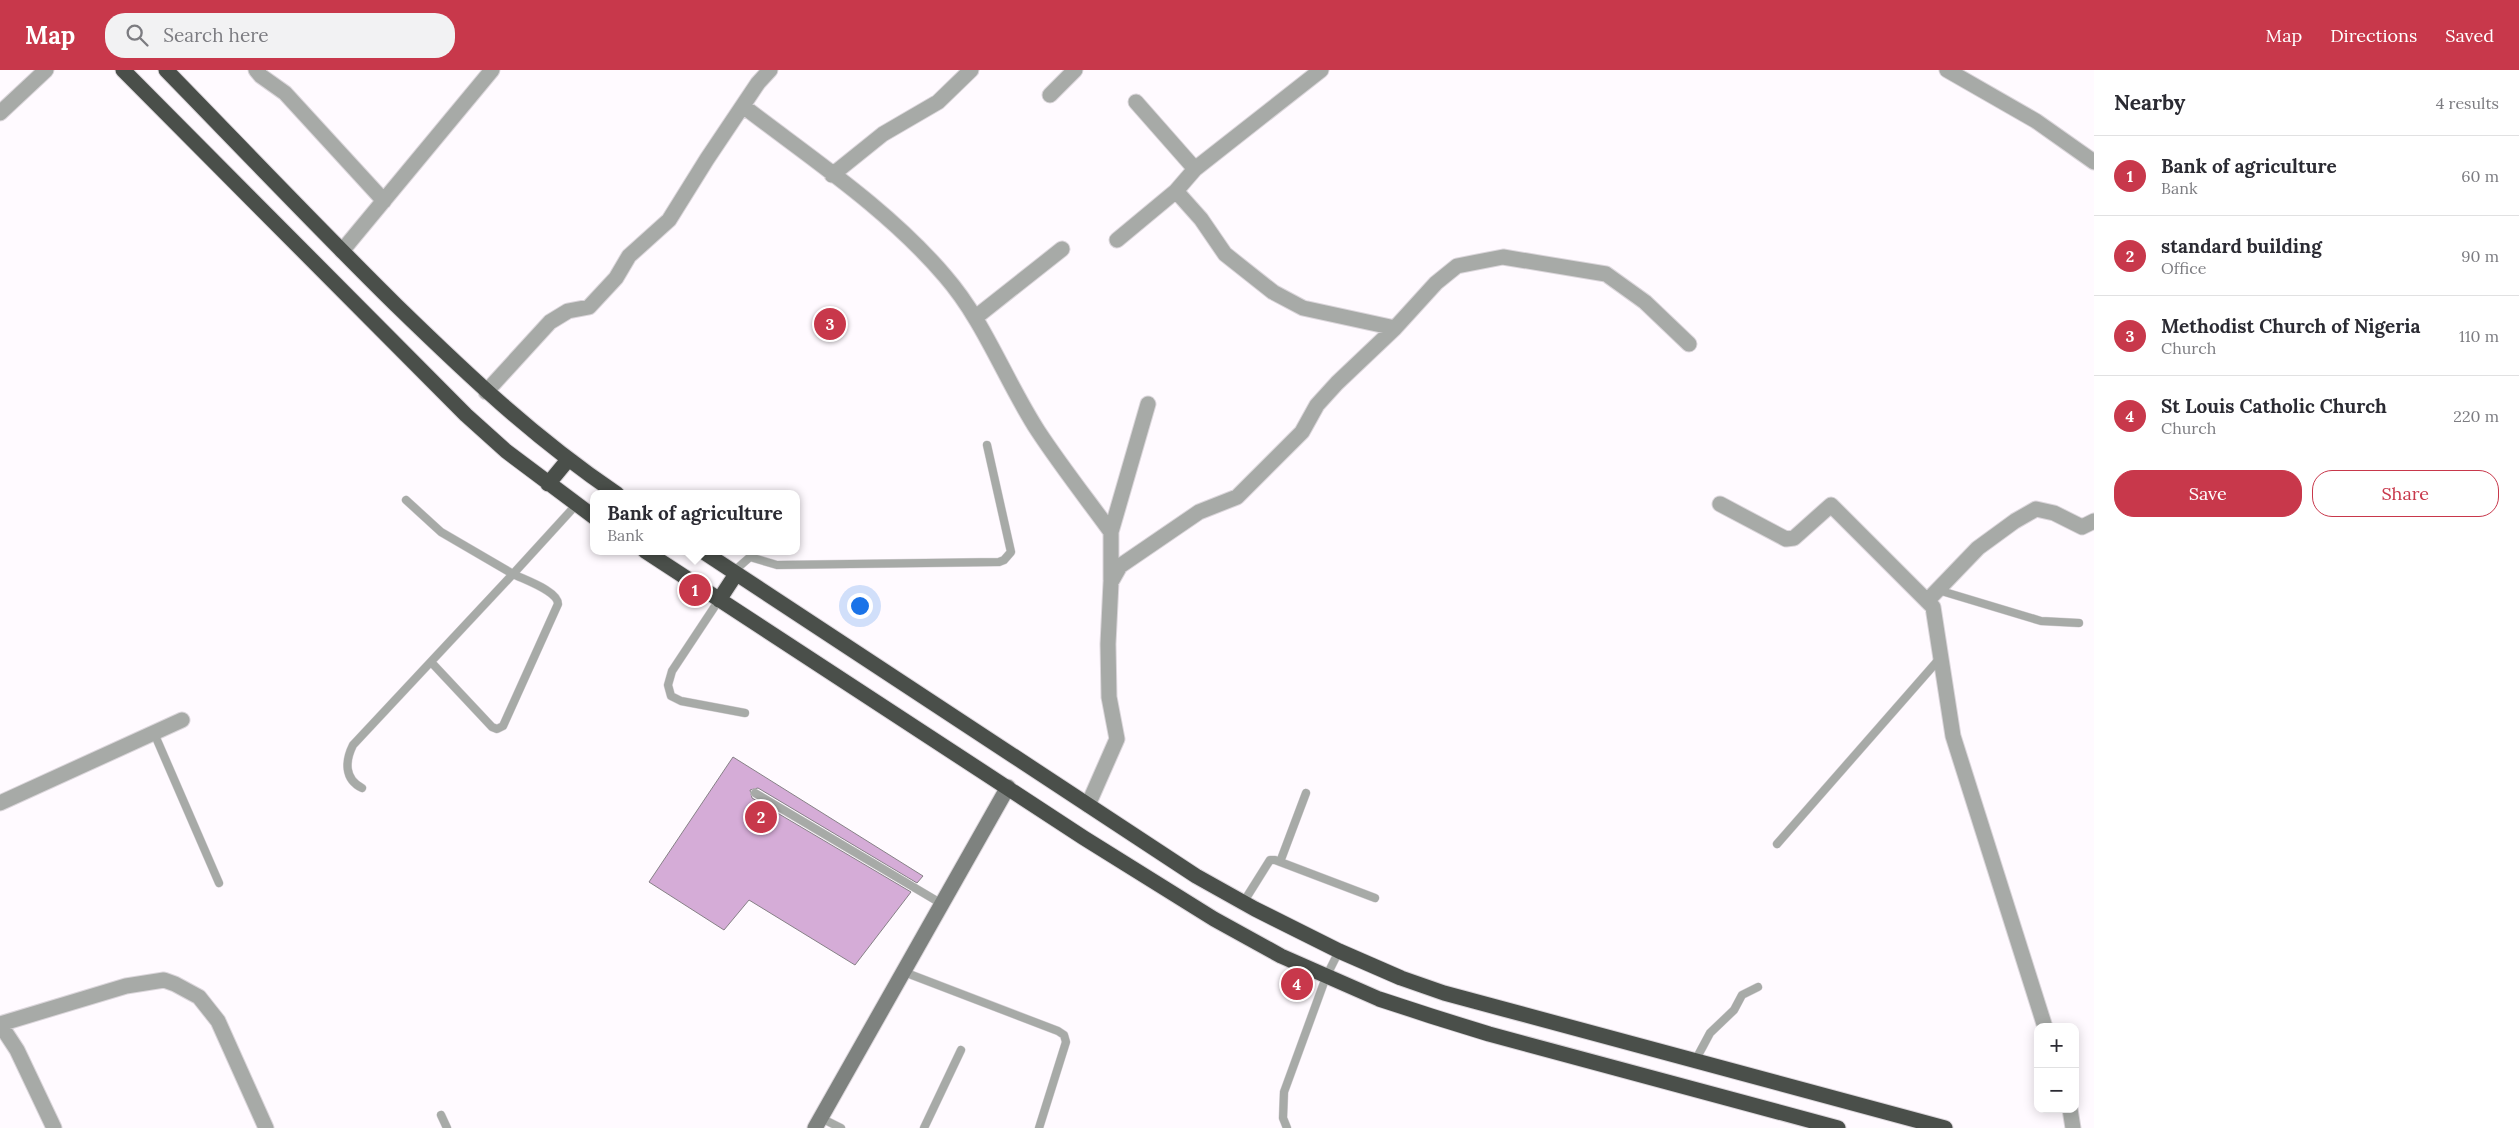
<!DOCTYPE html>
<meta charset="utf-8">
<style>
:root{--surface:#fff;--page:#f2f2f3;--text:#2b2b33;--muted:#7c7c81;--line:#e1e1e2;--accent:#c8384b}
body{margin:0;font-family:Lora,serif;background:var(--page);color:var(--text)}
.controls{position:absolute;right:15px;bottom:15px;display:grid;overflow:hidden;border-radius:10px;box-shadow:0 2px 12px #0003}
.controls button{width:45px;height:45px;display:grid;place-items:center;padding:0;border:0;border-bottom:1px solid var(--line);background:var(--surface);color:var(--text);font:25px sans-serif}
.you{position:absolute;left:859px;top:535px;width:18px;height:18px;margin:-12px;border:4px solid #fff;border-radius:50%;background:#1a73e8;box-shadow:0 0 0 8px #1a73e833}
.badge{display:grid;place-items:center;width:32px;height:32px;border-radius:50%;background:var(--accent);color:#fff;font-size:16px;font-weight:700}
.pin{position:absolute;translate:-50% -50%;border:2px solid #fff;box-shadow:0 1px 5px #0006}
.popup{position:absolute;left:590px;top:420px;width:210px;height:65px;box-sizing:border-box;display:grid;place-content:center;border-radius:10px;background:var(--surface);filter:drop-shadow(0 1px 4px #0005);font-size:16px;white-space:nowrap;color:var(--muted)}
.popup b{font-size:19px;color:var(--text)}
.popup::after{content:'';position:absolute;left:50%;top:100%;margin-left:-10px;border:10px solid transparent;border-top-color:var(--surface)}
.list{margin:0;padding:0;list-style:none}
h2{display:flex;justify-content:space-between;align-items:center;height:65px;margin:0;padding:0 20px;font-size:21px}
h2 small{font-size:16px;font-weight:400;color:var(--muted)}
.list li{display:grid;grid-template-columns:32px 1fr auto;gap:15px;align-items:center;box-sizing:border-box;height:80px;padding:0 20px;border-top:1px solid var(--line)}
.list b{display:block;font-size:19px;white-space:nowrap}
.list p{margin:0;font-size:16px;white-space:nowrap;color:var(--muted)}
.list em{font-size:16px;font-style:normal;color:var(--muted)}
.actions{display:flex;gap:10px;padding:15px 20px}
.actions a{flex:1;padding:11px 0;border:1px solid var(--accent);border-radius:20px;text-align:center;font-size:18px;color:var(--accent)}
.actions .main{background:var(--accent);color:#fff}
.icon{flex:none;width:28px;height:28px;fill:none;stroke:currentColor;stroke-width:2;stroke-linecap:round;stroke-linejoin:round}
.map{position:relative;flex:none;width:2094px;height:1058px;overflow:hidden}
header{display:flex;align-items:center;gap:30px;box-sizing:border-box;height:70px;padding:0 25px;background:var(--accent);color:#fff}
header strong{font-size:24px}
nav{display:flex;gap:28px;margin-inline-start:auto;font-size:18px}
.search{width:350px;height:45px;background:var(--page);display:flex;align-items:center;gap:12px;box-sizing:border-box;padding:0 18px;border-radius:20px;color:var(--muted);font-size:19px}
main{display:flex}
aside{flex:1;background:var(--surface)}
.map>svg:first-child{display:block}
.building{fill:#d5acd7;stroke:#868086}
.lines{fill:none;stroke-linecap:round;stroke-linejoin:round}
.lane-casing{stroke:#dbd6db;stroke-width:9}
.street-casing{stroke:#dbd6db;stroke-width:17}
.secondary-casing{stroke:#dbd6db;stroke-width:17}
.highway-casing{stroke:#dbd6db;stroke-width:17}
.lane{stroke:#a7aaa7;stroke-width:8}
.street{stroke:#a7aaa7;stroke-width:15}
.secondary{stroke:#7e827f;stroke-width:15}
.highway{stroke:#4a4f4a;stroke-width:15}
</style>
<header>
<strong>Map</strong>
<div class="search"><svg class="icon" aria-label="search" viewBox="0 0 24 24"><circle cx="10" cy="10" r="6"/><path d="M15 15l6 6"/></svg>Search here</div>
<nav><a>Map</a><a>Directions</a><a>Saved</a></nav>
</header>
<main>
<div class="map">
<svg width="2094" height="1058" viewBox="0 0 2094 1058">
<rect width="100%" height="100%" fill="#fffaff"/>
<!-- building -->
<path class="building" d="M 733,687 L 923,806 L 917,813 L 758,718 L 750,720 L 752,728 L 911,822 L 855,895 L 749,830 L 724,860 L 649,812 Z"/>
<g class="lines">
<defs>
<path id="lane" d="M 733,502 L 750,487 L 777,495 L 999,492 L 1004,490 L 1011,482 L 987,375
M 1938,520 L 2041,551 L 2079,553
M 719,530 L 672,601 L 668,615 L 671,626 L 681,631 L 745,643
M 431,592 L 492,657 L 497,659 L 503,656 L 558,534 C 558,521 525,510 513,504 L 576,435
M 154,663 L 219,813
M 362,718 C 344,709 345,691 353,675 L 513,504 L 441,462 L 406,430
M 755,723 L 942,834
M 1777,774 L 1941,587
M 1280,792 L 1306,723
M 1243,833 L 1270,790 L 1275,790 L 1375,828
M 904,902 L 1058,961 L 1064,965 L 1066,972 L 1039,1058
M 1695,991 L 1710,963 L 1734,940 L 1742,925 L 1758,917
M 441,1045 L 447,1058
M 821,1048 L 841,1058
M 924,1058 L 961,980
M 1287,1058 L 1283,1048 L 1284,1022 L 1326,907 L 1339,881"/>
<path id="street" d="M 256,0 L 261,6 L 285,23 L 384,131
M 1947,0 L 2036,51 L 2094,92
M 1050,25 L 1075,0
M 1136,32 L 1195,99
M 743,36 C 812,89 888,139 945,206 C 985,252 1005,310 1038,361 C 1061,396 1087,429 1111,462
M 0,43 L 46,0
M 832,105 L 883,64 L 938,32 L 971,0
M 1176,121 L 1201,149 L 1225,184 L 1273,222 L 1303,238 L 1395,258
M 1117,170 L 1176,121 L 1195,99 L 1321,0
M 342,181 L 492,0
M 976,247 L 1062,179
M 486,322 L 550,252 L 568,241 L 589,237 L 616,208 L 629,186 L 669,150 L 707,89 L 758,13 L 770,0
M 1720,434 L 1786,469 L 1794,468 L 1831,435 L 1933,537 L 1953,666 L 2045,957
M 1111,510 L 1111,462 L 1148,334
M 1927,531 L 1978,478 L 2015,451 L 2036,439 L 2054,443 L 2082,457 L 2094,451
M 0,733 L 182,650
M 1088,735 L 1117,669 L 1109,627 L 1108,574 L 1111,512 L 1120,496 L 1199,442 L 1237,427 L 1302,362 L 1317,335 L 1337,313 L 1395,258 L 1436,213 L 1457,196 L 1503,187 L 1606,204 L 1645,232 L 1689,274
M 0,954 L 126,916 L 164,910 L 175,914 L 199,927 L 218,951 L 266,1058
M 0,954 L 17,980 L 54,1058
M 2070,1039 L 2073,1058"/>
<path id="secondary" d="M 815,1058 L 1008,717"/>
<path id="highway" d="M 123,0 L 466,345 L 506,381 L 594,447
M 166,0 C 243,79 318,158 396,235 C 468,305 533,367 617,424
M 548,414 L 567,391
M 645,481 L 1084,768 L 1214,849 L 1281,886 L 1379,929 L 1431,946 L 1489,964 L 1838,1058
M 702,481 L 1196,806 L 1255,839 L 1339,881 L 1401,908 L 1444,923 L 1945,1058
M 719,530 L 736,504"/>
</defs>
<!-- lane casing -->
<use href="#lane" class="lane-casing"/>
<!-- street casing -->
<use href="#street" class="street-casing"/>
<!-- secondary casing -->
<use href="#secondary" class="secondary-casing"/>
<!-- highway casing -->
<use href="#highway" class="highway-casing"/>
<!-- lane -->
<use href="#lane" class="lane"/>
<!-- street -->
<use href="#street" class="street"/>
<!-- secondary -->
<use href="#secondary" class="secondary"/>
<!-- highway -->
<use href="#highway" class="highway"/>
</g>
</svg>
<div class="controls">
<button>+</button>
<button>−</button>
</div>
<div class="you"></div>
<div class="pin badge" style="left:695px;top:520px">1</div>
<div class="popup"><b>Bank of agriculture</b>Bank</div>
<div class="pin badge" style="left:761px;top:747px">2</div>
<div class="pin badge" style="left:830px;top:254px">3</div>
<div class="pin badge" style="left:1297px;top:914px">4</div>
</div>
<aside>
<h2>Nearby<small>4 results</small></h2>
<ul class="list">
<li><span class="badge">1</span><div><b>Bank of agriculture</b><p>Bank</p></div><em>60 m</em></li>
<li><span class="badge">2</span><div><b>standard building</b><p>Office</p></div><em>90 m</em></li>
<li><span class="badge">3</span><div><b>Methodist Church of Nigeria</b><p>Church</p></div><em>110 m</em></li>
<li><span class="badge">4</span><div><b>St Louis Catholic Church</b><p>Church</p></div><em>220 m</em></li>
</ul>
<div class="actions"><a class="main">Save</a><a>Share</a></div>
</aside>
</main>
